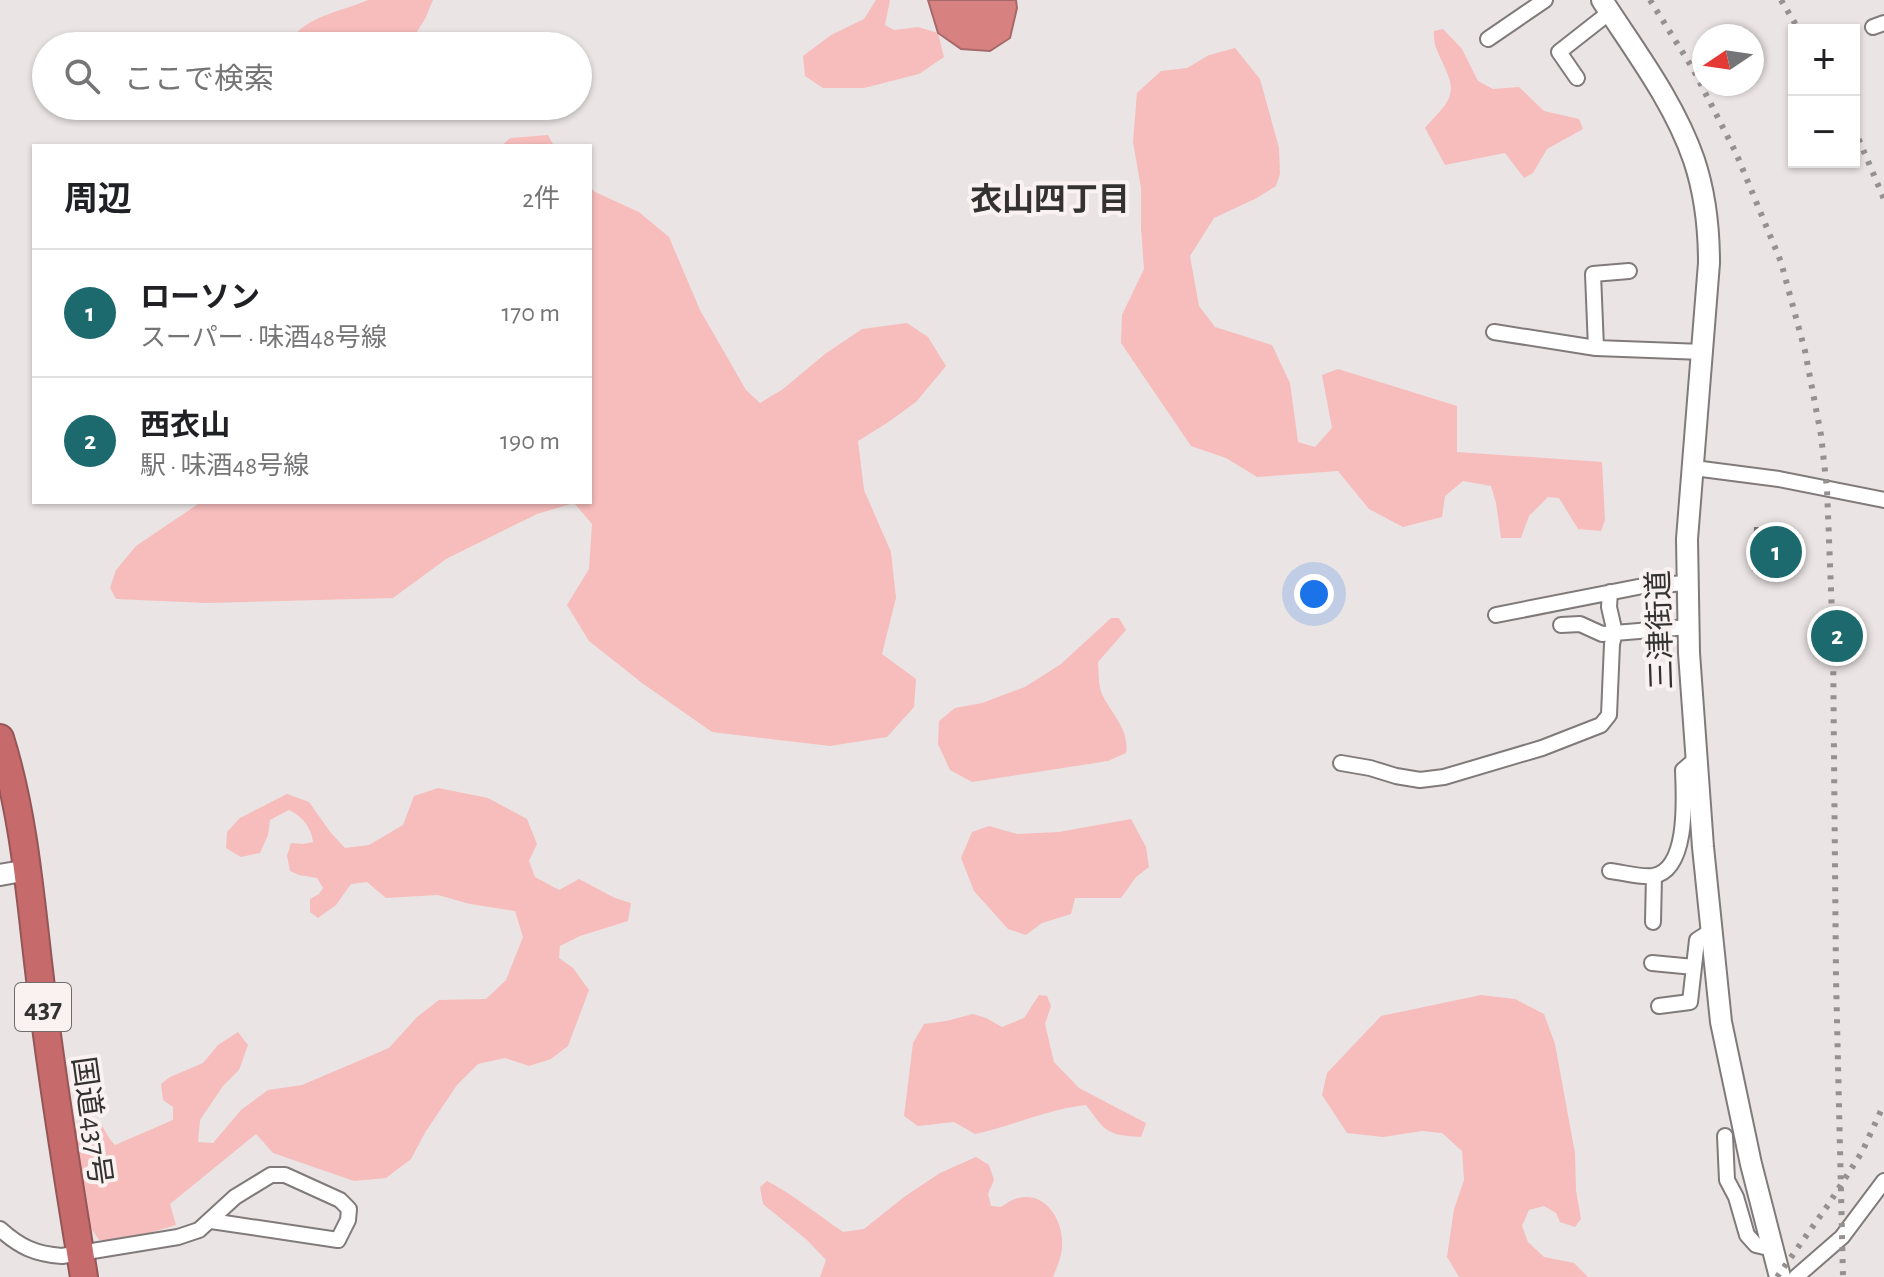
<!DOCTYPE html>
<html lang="ja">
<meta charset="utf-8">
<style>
:root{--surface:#fff;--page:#f2f2f2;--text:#202124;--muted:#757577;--line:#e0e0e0;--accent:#1d6a6e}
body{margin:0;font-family:"Alegreya Sans","Noto Sans JP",sans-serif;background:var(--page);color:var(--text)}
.controls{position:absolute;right:24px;top:24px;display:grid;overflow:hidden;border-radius:0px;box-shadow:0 2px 6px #0004}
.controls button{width:72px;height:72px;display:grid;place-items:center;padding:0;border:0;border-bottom:2px solid var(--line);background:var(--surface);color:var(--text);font:40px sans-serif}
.compass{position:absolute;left:1692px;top:24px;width:72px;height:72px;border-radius:50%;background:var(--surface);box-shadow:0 2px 6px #0004;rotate:257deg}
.you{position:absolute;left:1314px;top:594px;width:28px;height:28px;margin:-20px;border:6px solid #fff;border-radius:50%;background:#1a73e8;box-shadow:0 0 0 12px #1a73e833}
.badge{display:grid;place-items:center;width:52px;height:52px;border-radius:50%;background:var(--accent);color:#fff;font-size:26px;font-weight:700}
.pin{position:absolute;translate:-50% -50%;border:4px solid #fff;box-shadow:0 2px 8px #0006}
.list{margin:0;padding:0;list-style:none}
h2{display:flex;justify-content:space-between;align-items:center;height:104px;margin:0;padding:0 32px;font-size:34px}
h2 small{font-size:26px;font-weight:400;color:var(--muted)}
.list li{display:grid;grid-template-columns:52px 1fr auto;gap:24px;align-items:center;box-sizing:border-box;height:128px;padding:0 32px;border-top:2px solid var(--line)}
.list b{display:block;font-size:30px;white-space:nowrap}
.list p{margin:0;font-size:26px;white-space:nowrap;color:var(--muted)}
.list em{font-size:26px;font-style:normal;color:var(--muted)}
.icon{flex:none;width:44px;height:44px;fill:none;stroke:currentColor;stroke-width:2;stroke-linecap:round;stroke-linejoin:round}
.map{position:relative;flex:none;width:1884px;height:1277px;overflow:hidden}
.search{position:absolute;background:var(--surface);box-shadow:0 2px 6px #0004;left:32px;top:32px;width:560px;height:88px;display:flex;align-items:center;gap:20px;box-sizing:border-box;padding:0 28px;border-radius:44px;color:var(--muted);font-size:30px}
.panel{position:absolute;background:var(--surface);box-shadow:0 2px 6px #0004;left:32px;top:144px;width:560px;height:360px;border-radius:0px}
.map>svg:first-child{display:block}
.green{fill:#f6bdbc}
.water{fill:#d78180;stroke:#a66968;stroke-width:2}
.building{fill:#c8c1c1;stroke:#7c7676;stroke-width:2}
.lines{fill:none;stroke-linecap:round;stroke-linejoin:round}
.street-casing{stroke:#807a7a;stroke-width:18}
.secondary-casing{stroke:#807a7a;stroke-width:24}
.highway-casing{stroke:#945657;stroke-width:30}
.street{stroke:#fff;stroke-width:14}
.secondary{stroke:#fff;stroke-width:20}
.highway{stroke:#c76a6b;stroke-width:26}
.rail{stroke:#959190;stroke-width:6;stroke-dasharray:4 8;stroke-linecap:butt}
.labels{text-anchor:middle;stroke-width:8;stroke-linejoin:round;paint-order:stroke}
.shield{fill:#f9f2f1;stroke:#6f6c6b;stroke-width:2}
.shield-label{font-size:28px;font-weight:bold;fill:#343231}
.street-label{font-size:30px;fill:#343231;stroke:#f9f2f1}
.neighbourhood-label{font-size:32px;font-weight:bold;fill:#343231;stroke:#f9f2f1}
</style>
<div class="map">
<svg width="1884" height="1277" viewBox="0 0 1884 1277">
<rect width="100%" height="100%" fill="#ebe4e4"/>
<!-- green -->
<path class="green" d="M 368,0 L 433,0 L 425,19 L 408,46 L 289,46 C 297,18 343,11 368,0 Z
M 876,0 L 890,0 L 885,25 L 894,30 L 918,27 L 938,33 L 944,57 L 919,74 L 864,88 L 823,88 L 805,76 L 803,56 L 831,35 L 864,19 Z
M 1443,29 L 1462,49 L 1478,81 L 1493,89 L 1519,87 L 1544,111 L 1579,119 L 1583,129 L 1547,149 L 1533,173 L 1524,178 L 1505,153 L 1445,165 L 1425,128 C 1432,119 1445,108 1449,98 C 1458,75 1431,55 1434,31 Z
M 1235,48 L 1260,79 L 1279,148 L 1280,174 L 1276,186 L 1255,199 L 1214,218 L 1190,256 L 1199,306 L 1215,327 L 1272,345 L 1290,383 L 1298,442 L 1315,447 L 1332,428 L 1322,375 L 1338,369 L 1457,406 L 1457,452 L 1602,462 L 1605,520 L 1601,531 L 1578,529 L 1559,498 L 1548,497 L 1529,516 L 1521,538 L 1501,538 L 1496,503 L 1491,486 L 1463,481 L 1445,496 L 1442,517 L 1403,527 L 1369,509 L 1338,471 L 1257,477 L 1226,458 L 1191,446 L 1121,343 L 1122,315 L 1144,269 L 1141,228 L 1141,188 L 1133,142 L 1137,93 L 1161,71 L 1187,68 L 1209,55 Z
M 548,135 L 554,146 L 501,146 L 510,138 Z
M 590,187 L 595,192 L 639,212 L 669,237 L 700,310 L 746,390 L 760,403 L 783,389 L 825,354 L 862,329 L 907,323 L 928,337 L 946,366 L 916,402 L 887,423 L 858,441 L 864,490 L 891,552 L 896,598 L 882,654 L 916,679 L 914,707 L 887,737 L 830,746 L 712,732 L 642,683 L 589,641 L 567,605 L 589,569 L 592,524 L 574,503 L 537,514 L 446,559 L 393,598 L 206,603 L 116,599 L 110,588 L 116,570 L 136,546 L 201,502 L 590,502 Z
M 1111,618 L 1119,618 L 1126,630 L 1098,662 C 1099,672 1098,685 1102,694 C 1111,714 1130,729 1126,753 L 1108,761 L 972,782 L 950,770 L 938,744 L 939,721 L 955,708 L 982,703 L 1025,687 L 1061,664 Z
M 438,788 L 488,798 L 527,819 L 537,844 L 529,861 L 535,877 L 559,890 L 579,879 L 615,898 L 631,903 L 628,921 L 580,936 L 560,946 L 559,958 L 573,968 L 589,990 L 568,1046 L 551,1059 L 529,1066 L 505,1058 L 478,1064 L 457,1085 L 426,1131 L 411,1159 L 386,1178 L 354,1181 L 273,1153 L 256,1134 L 170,1204 L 176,1225 L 122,1241 L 99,1240 L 89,1225 L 74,1129 L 97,1119 C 104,1127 107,1137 115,1145 L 173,1120 L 173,1107 L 163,1100 L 161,1084 L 170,1077 L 203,1063 L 218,1045 L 238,1032 L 248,1045 L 239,1070 L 223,1086 L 200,1120 L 198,1142 L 213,1143 L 241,1110 L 268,1090 L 302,1085 L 389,1048 L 417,1017 L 439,1000 L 486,999 L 506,980 L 523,937 L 515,911 L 470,904 L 438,895 L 386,898 L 367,882 L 351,884 L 336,905 L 318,918 L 310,912 L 310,899 L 319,894 L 323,888 L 317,878 L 299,875 L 290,871 L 287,856 L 291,843 L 303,844 L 313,842 C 311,827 303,817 289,810 L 270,820 L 268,835 L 260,853 L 241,857 L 226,848 L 227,832 L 240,818 L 287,794 L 309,802 L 331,833 L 345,848 L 369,845 L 403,825 L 414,796 Z
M 1131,819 L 1146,847 L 1149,867 L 1136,877 L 1121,898 L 1075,898 L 1071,914 L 1042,923 L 1026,935 L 1008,929 L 974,891 L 961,858 L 972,832 L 989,826 L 1017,834 L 1059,832 Z
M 1039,995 L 1047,996 L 1051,1006 L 1045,1024 L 1054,1062 L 1079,1088 L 1146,1123 L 1141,1137 C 1106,1135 1106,1132 1086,1105 C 1048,1109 1013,1126 975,1134 L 954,1122 L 918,1126 L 904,1116 L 913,1043 L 924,1024 L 946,1021 L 973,1014 L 986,1018 L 1002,1027 L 1024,1018 Z
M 1481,995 L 1515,999 L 1544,1014 L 1555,1044 L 1575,1153 L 1576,1190 L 1581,1219 L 1575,1227 L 1560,1222 L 1556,1213 L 1544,1206 L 1529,1210 L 1522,1226 L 1528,1242 L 1544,1257 L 1574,1263 L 1588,1277 L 1459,1277 L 1447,1257 L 1454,1209 L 1464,1180 L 1462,1151 L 1442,1133 L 1422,1131 L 1383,1137 L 1347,1133 L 1322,1095 L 1327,1073 L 1381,1016 Z
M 976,1157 L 989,1165 L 994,1180 L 988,1194 L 991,1206 L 1001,1207 C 1006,1204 1012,1199 1018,1198 C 1046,1191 1064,1221 1062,1246 C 1062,1256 1057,1267 1053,1277 L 820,1277 L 826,1260 L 807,1240 L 763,1204 L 760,1187 L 767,1181 C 794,1195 818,1215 843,1232 L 864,1229 L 904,1197 L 940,1173 Z"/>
<!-- water -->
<path class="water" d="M 928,0 L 1016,0 L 1017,8 L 1010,38 L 990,51 L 961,49 L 938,33 Z"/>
<!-- building -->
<path class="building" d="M 1755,528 L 1789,529 L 1787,572 L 1753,570 Z"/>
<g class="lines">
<defs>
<path id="street" d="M 1873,27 L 1884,23
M 1488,39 L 1545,0
M 1577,78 L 1559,52 L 1610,12
M 1494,332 L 1596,348 L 1703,352
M 1596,348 L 1593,274 L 1629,271
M 1694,468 L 1779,479 L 1884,500
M 1496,615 L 1643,586 L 1687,583
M 1561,625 L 1580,624 L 1602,634 L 1688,627
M 1341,763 L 1370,768 L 1396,776 L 1420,780 L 1444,777 L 1542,748 L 1601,725 L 1609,715 L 1612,644 L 1615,633 L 1609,607 L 1610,592
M 1610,871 C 1621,872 1642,878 1653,876 C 1689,870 1684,797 1683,770 L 1697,758
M 1653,922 L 1654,876
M 1652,963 L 1694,967
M 1659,1006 L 1690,1002 L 1697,940 L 1711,931
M 1725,1136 L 1727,1180 L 1736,1197 L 1747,1235 L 1756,1245 L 1773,1249
M 0,1229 C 20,1247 35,1254 62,1256 L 178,1237 L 199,1230 L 235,1197 L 271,1175 L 285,1175 L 340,1200 L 349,1209 L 348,1220 L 338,1240 L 211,1221
M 1796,1277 L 1842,1237 L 1884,1181"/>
<path id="secondary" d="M 1602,0 C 1635,51 1674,102 1694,160 C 1705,193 1709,228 1709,263 L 1687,539 L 1689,653 L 1703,847 L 1721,1022 L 1751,1164 L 1780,1277
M 0,875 L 28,870"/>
<path id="highway" d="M 0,738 C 26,821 31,909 42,995 C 53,1089 69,1183 84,1277"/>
</defs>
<!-- street casing -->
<use href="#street" class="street-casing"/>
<!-- secondary casing -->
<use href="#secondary" class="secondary-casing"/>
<!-- highway casing -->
<use href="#highway" class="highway-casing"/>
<!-- street -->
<use href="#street" class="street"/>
<!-- secondary -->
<use href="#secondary" class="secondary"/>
<!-- highway -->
<use href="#highway" class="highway"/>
<!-- rail -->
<path class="rail" d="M 1650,0 L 1693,69 L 1736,153 L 1781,262 L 1805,351 L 1821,435 L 1827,489 L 1833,640 L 1836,978 L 1843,1277
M 1781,0 L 1799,30
M 1854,128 L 1884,199
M 1777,1277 L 1828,1205 L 1862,1152 L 1884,1104"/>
</g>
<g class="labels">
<!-- shield labels -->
<rect class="shield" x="15" y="983" width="56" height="48" rx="6"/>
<g class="shield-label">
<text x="43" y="1017">437</text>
</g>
<!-- street labels -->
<g class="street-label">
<text transform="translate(1660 630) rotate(-92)" y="10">三津街道</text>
<text transform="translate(92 1121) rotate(82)" y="10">国道437号</text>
</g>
<!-- neighbourhood labels -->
<g class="neighbourhood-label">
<text x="1050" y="210">衣山四丁目</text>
</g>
</g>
</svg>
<div class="controls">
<button>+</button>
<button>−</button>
</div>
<svg class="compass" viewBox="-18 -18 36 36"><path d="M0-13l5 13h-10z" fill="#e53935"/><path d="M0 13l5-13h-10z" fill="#757577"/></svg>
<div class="you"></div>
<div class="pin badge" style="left:1776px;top:552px">1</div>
<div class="pin badge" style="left:1837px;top:636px">2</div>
<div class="search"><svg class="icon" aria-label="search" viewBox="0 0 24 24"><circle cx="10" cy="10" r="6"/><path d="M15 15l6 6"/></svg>ここで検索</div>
<section class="panel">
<h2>周辺<small>2件</small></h2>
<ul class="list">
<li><span class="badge">1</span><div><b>ローソン</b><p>スーパー · 味酒48号線</p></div><em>170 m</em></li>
<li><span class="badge">2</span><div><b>西衣山</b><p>駅 · 味酒48号線</p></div><em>190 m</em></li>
</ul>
</section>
</div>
